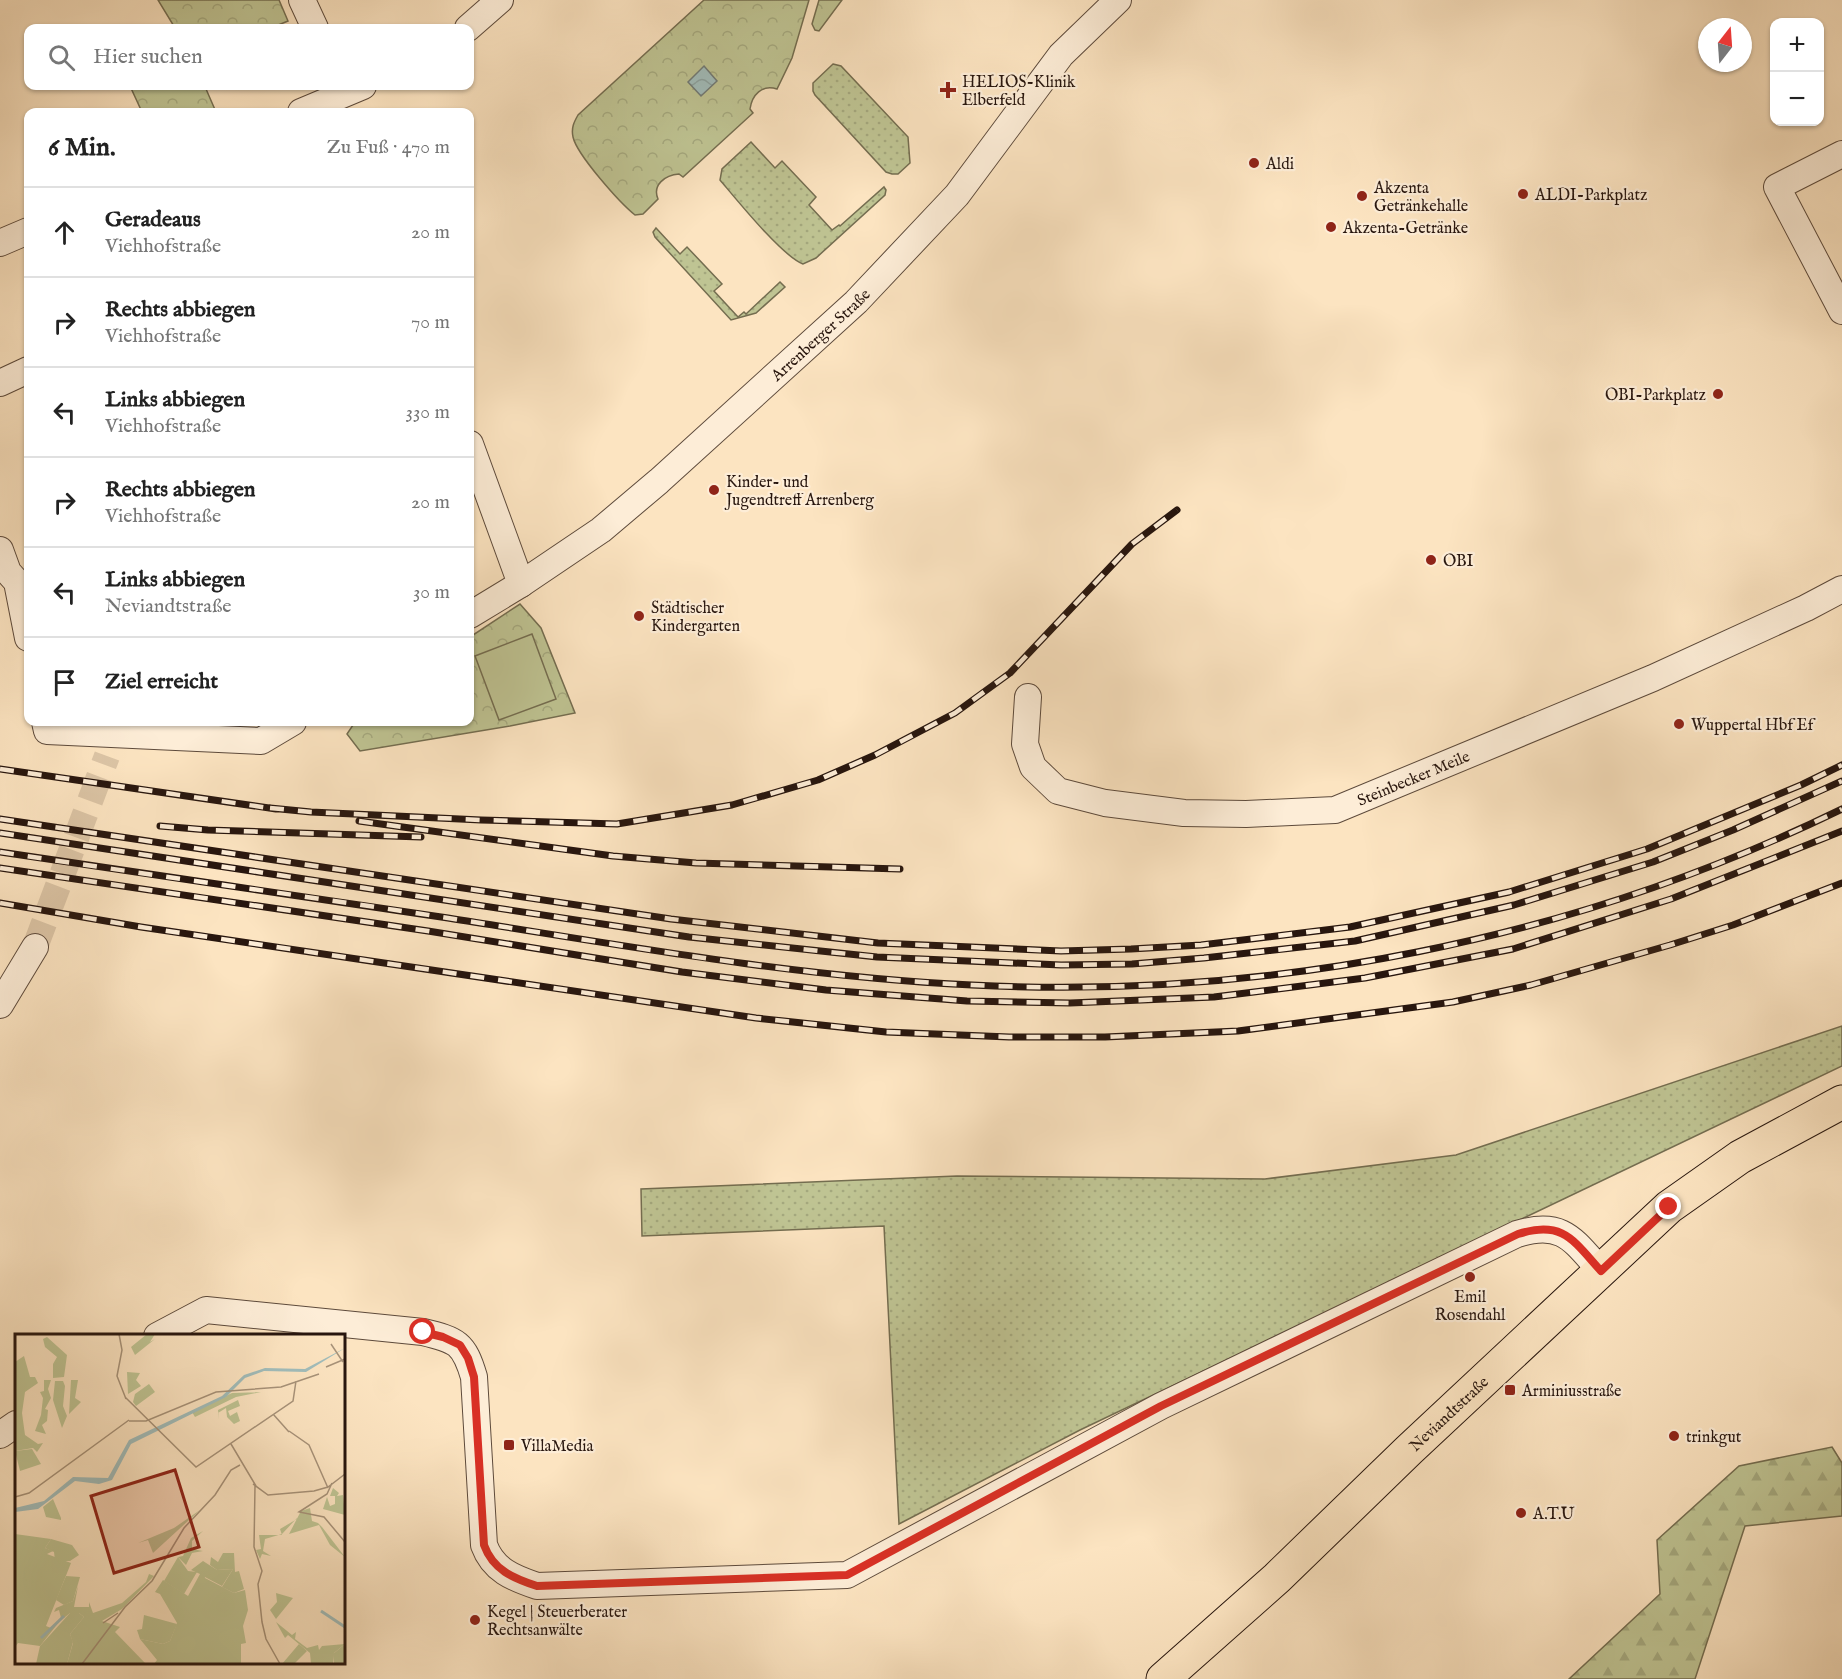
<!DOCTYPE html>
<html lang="de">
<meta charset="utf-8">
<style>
:root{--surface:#fff;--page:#f6f6f6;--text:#222;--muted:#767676;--line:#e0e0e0}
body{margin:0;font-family:"IM FELL English",serif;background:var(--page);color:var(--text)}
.controls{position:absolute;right:18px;top:18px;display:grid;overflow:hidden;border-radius:12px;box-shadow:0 2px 4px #0004}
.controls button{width:54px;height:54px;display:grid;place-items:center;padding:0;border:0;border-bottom:2px solid var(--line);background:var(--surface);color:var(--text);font:30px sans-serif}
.compass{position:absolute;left:1698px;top:18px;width:54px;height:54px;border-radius:50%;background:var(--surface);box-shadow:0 2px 4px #0004;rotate:17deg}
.stop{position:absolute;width:18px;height:18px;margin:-14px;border:4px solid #d93025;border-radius:50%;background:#fff}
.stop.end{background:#d93025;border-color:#fff;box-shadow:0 2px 6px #0008}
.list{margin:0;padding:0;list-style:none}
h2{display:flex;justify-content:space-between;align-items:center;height:78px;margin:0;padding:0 24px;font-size:26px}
h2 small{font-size:20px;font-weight:400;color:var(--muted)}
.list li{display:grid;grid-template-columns:39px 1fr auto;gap:18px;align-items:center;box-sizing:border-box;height:90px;padding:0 24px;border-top:2px solid var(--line)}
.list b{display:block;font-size:22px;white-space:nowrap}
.list p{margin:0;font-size:20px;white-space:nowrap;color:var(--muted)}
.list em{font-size:20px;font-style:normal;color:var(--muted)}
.icon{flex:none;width:33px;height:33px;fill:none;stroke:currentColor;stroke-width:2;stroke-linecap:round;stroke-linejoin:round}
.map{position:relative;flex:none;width:1842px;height:1679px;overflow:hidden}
.search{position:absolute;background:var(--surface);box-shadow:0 2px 4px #0004;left:24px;top:24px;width:450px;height:66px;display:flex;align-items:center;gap:15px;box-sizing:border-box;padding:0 21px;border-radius:12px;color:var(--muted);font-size:22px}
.panel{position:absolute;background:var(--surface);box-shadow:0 2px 4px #0004;left:24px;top:108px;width:450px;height:618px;border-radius:12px}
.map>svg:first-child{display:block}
.grass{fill:url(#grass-dots);stroke:#746d50;stroke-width:1.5}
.forest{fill:url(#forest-firs);stroke:#746d50;stroke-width:1.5}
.park{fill:url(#park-crowns);stroke:#746d50;stroke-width:1.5}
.garden{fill:#bfc493;stroke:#746d50;stroke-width:1.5}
.water{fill:url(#water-waves);stroke:#717a76;stroke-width:1.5}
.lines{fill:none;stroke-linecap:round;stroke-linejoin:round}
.minor-tunnel{stroke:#dcc5a6;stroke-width:26;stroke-dasharray:26 13;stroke-linecap:butt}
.minor-casing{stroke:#5d4a3b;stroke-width:28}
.major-casing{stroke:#28160e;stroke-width:35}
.minor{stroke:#fdedd7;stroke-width:26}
.major{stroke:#fce4c1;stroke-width:33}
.rail-casing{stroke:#28160e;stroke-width:7}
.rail{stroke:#fdedd7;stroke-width:4.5;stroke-dasharray:14;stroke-linecap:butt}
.route{stroke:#d93025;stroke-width:8}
.poi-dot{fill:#8f2418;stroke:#fdedd7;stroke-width:2}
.labels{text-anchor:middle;stroke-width:4.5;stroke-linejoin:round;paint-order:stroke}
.poi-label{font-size:16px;fill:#28160e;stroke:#fdedd7;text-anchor:start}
.street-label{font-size:16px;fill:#28160e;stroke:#fdedd7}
.inset-river{fill:none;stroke:#a1bdbb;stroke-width:3}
.inset-road{fill:none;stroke:#a79279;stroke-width:1.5}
.view{fill:#8f2418;fill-opacity:0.15;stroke:#8f2418;stroke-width:3}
.inset-edge{fill:none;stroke:#28160e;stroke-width:3}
</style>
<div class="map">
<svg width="1842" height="1679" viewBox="0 0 1842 1679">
<defs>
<pattern id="grass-dots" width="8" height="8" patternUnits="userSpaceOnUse" patternTransform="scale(1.5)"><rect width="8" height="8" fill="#bfc493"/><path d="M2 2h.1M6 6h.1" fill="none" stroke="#a4a87e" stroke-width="1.8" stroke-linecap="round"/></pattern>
<pattern id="forest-firs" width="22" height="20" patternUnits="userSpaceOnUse" patternTransform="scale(1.5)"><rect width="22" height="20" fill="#bfc493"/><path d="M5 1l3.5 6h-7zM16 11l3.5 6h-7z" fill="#a4a87e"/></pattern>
<pattern id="park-crowns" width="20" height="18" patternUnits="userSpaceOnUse" patternTransform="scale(1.5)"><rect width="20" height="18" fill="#bfc493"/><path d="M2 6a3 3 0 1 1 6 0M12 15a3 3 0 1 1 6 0" fill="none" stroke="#a4a87e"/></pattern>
<pattern id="water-waves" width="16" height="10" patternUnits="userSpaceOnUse" patternTransform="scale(1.5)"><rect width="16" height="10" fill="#a1bdbb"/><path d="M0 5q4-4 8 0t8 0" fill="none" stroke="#8ba2a0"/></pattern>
</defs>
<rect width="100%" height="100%" fill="#fce4c1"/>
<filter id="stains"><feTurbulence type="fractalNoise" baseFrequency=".00333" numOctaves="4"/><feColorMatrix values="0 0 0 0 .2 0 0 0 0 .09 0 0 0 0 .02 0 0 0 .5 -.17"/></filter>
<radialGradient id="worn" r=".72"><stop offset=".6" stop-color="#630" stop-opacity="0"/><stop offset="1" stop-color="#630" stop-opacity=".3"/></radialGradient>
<!-- grass -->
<path class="grass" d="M 833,64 L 841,66 L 908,137 L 910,163 L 898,174 L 892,174 L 886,172 L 815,95 L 813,91 L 813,83 Z
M 751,142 L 775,168 L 782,161 L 816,197 L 809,205 L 832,230 L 839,225 L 840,226 L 884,187 L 886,190 L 885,195 L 816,258 L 803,264 C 782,256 737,200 720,180 L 722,169 Z
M 656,228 L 680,254 L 687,247 L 722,284 L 714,291 L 738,317 L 744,312 L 746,314 L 780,282 L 785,287 L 756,313 L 731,320 L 655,237 L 653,232 Z
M 1842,1026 L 1842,1066 L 1080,1430 L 899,1524 L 884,1226 L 642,1236 L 641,1189 L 957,1176 L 1265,1179 L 1456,1155 Z"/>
<!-- forest -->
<path class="forest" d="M 1832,1447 L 1842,1463 L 1842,1516 L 1745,1526 L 1695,1679 L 1569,1679 L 1660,1594 L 1657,1540 L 1739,1466 Z"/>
<!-- park -->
<path class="park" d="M 158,0 L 279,0 L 288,21 L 271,28 L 175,28 Z
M 704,0 L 809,0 L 792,58 L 777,89 C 762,84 752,95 750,109 L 753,113 L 683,177 L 679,174 C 665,175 652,185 658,199 L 643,214 L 635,215 C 620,203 577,155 573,137 C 571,128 574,122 578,115 Z
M 819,0 L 842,0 L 819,31 L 815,30 L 812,24 Z
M 130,86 L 213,86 L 206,89 L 216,112 L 142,112 Z
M 520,604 L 541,628 L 575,713 L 510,726 L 360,751 L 347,734 L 355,722 L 470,722 L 470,637 Z"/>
<!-- garden -->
<path class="garden" d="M 532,634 L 556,699 L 499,720 L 475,656 Z"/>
<!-- water -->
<path class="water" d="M 704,66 L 717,81 L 701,96 L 688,82 Z"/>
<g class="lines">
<!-- minor-tunnel -->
<path class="minor-tunnel" d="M 35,947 L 107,756"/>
<defs>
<g id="minor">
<path d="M 302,0 L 315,28"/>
<path d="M 468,28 L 500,0"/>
<path d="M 301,112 L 363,86"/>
<path d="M 1842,154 L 1777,187 L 1842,311"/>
<path d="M 0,243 L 28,231"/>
<path d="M 0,383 L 28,370"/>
<path d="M 470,444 L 521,584"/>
<path d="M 0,550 L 8,572 L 17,582 L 28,638"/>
<path id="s1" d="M 470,615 L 521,584 L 601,530 L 659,481 L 856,302 L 957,195 L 1061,55 L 1118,0"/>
<path id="s2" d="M 1028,697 L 1025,744 L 1033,767 L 1058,791 L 1105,803 L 1184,813 L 1246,814 L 1335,810 L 1653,678 L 1806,608 L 1842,589"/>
<path d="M 45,722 L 47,731 L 261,741 L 293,722"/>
<path d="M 0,1005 L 35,947"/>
<path d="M 157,1336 L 206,1310 L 423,1332 C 457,1340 464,1343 474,1377 L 484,1545 C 493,1570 513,1578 537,1586 L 847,1575 L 1161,1406 L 1517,1234 C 1563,1220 1573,1240 1601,1271"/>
<path d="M 0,1435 L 16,1424"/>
</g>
<g id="major">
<path id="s3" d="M 1163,1679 L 1277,1578 L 1409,1450 L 1669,1207 L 1740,1157 L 1842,1102"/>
</g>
</defs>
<!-- minor casing -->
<use href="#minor" class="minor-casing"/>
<!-- major casing -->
<use href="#major" class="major-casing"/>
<!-- minor -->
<use href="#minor" class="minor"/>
<!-- major -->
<use href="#major" class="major"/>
<defs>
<path id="rail" d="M 0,769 L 276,809
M 270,808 L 311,812 L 481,820 L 617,824 L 732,805 L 818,780 L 875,755 L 955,713 L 1010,673 L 1132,544 L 1177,510
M 0,819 L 671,919 L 878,943 L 1061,951 L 1131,949 L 1201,945 L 1350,927 L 1509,892 L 1647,849 L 1801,785 L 1842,765
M 359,821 L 613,856 L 696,863 L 900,869
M 160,826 L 208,830 L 421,837
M 0,833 L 689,937 L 877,957 L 1061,965 L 1132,964 L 1204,958 L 1355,941 L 1514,905 L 1653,862 L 1733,830 L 1842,781
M 0,852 C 149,875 299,895 448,918 C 622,945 796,977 972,985 C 1270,1000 1574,940 1842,809
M 0,868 L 428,931 L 682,972 L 826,990 L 967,1001 L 1070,1003 L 1214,997 L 1365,978 L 1513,949 L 1671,899 L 1842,831
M 0,903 L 141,927 L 756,1018 L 886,1032 L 1009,1037 L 1105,1037 L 1238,1031 L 1453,1002 L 1531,985 L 1670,945 L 1733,925 L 1842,883"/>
</defs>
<!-- rail casing -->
<use href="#rail" class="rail-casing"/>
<!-- rail -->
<use href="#rail" class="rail"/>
</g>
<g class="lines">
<!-- route -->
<path class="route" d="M 423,1332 L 443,1337 L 460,1345 L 468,1358 L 474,1377 L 484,1545 C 493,1570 513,1578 537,1586 L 847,1575 L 1161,1406 L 1518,1234 C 1563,1220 1573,1240 1601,1271 L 1669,1207"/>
</g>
<!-- markers -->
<g class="poi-dot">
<path d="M945 81h6v6h6v6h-6v6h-6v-6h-6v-6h6z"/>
<circle cx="1254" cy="163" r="6"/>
<circle cx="1523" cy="194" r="6"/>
<circle cx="1362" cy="196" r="6"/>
<circle cx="1331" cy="227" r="6"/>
<circle cx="1718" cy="394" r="6"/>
<circle cx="714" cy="490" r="6"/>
<circle cx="1431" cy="560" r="6"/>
<circle cx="639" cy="616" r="6"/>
<circle cx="1679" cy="724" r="6"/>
<circle cx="1470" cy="1277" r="6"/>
<rect x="1504" y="1384" width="12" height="12" rx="3"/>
<circle cx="1674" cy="1436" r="6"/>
<rect x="503" y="1439" width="12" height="12" rx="3"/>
<circle cx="1521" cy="1513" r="6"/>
<circle cx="475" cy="1620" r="6"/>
</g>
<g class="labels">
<!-- poi labels -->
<g class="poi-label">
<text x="962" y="87">HELIOS-Klinik<tspan x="962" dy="18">Elberfeld</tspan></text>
<text x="1266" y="169">Aldi</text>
<text x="1374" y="193">Akzenta<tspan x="1374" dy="18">Getränkehalle</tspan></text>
<text x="1535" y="200">ALDI-Parkplatz</text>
<text x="1343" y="233">Akzenta-Getränke</text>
<text x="1706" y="400" text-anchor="end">OBI-Parkplatz</text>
<text x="726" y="487">Kinder- und<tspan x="726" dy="18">Jugendtreff Arrenberg</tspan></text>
<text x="1443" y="566">OBI</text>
<text x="651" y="613">Städtischer<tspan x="651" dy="18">Kindergarten</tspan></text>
<text x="1691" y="730">Wuppertal Hbf Ef</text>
<text x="1470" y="1302" text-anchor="middle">Emil<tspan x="1470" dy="18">Rosendahl</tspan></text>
<text x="1522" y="1396">Arminiusstraße</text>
<text x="1686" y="1442">trinkgut</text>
<text x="521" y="1451">VillaMedia</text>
<text x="1533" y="1519">A.T.U</text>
<text x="487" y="1617">Kegel | Steuerberater<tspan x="487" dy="18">Rechtsanwälte</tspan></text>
</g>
<!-- street labels -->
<g class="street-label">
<text dy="6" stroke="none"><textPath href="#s1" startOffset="450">Arrenberger Straße</textPath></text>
<text dy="6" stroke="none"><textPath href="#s2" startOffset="470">Steinbecker Meile</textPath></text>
<text dy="6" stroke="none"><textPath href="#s3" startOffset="390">Neviandtstraße</textPath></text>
</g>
</g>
<!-- overview -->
<g transform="translate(15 1334)">
<rect width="330" height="330" fill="#fce4c1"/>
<path d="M 223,66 L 225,72 L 213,77 L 215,82 L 222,78 L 225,87 L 219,90 L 212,83 L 211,74 L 203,79 L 204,86 L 203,76 ZM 185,176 L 138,219 L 133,206 L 123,209 L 159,194 ZM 51,242 L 65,243 L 58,267 L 49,271 L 41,266 ZM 129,281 L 162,290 L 155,307 L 148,310 L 125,305 L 122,296 L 127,295 Z" fill="#bfc493"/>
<path d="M 246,58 L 221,63 L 180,83 L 177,78 L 217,59 ZM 318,154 L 324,159 L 322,162 L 328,161 L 330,181 L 308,175 L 312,163 L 315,172 L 320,170 L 320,162 L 315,162 ZM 295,174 L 297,187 L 303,189 L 307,193 L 330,223 L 315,211 L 304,191 L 274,200 L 286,177 ZM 282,178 L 282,184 L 267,200 L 250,205 L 248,217 L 256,222 L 247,220 L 245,225 L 241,216 L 246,215 L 244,201 L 267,201 L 265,195 L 282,185 ZM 188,197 L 177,207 L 177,215 L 188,217 L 177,219 L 171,231 L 163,223 L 168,222 L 176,204 ZM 0,200 L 36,205 L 30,214 L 38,217 L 32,220 L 56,229 L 31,292 L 36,294 L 46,284 L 44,276 L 39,278 L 41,274 L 58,267 L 63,252 L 59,273 L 74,273 L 74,268 L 78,279 L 107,269 L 131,248 L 134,240 L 139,242 L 107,275 L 87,287 L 105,293 L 100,298 L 131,330 L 52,330 L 58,309 L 55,300 L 69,283 L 64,279 L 55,279 L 44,288 L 25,312 L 3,309 L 0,313 ZM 188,227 L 190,244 L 219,259 L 230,256 L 233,276 L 228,292 L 231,309 L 226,310 L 226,330 L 139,330 L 142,326 L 125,305 L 148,310 L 155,307 L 162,289 L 145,260 L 140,258 L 148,246 L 173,262 L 185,240 L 176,236 ZM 261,288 L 277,301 L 281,298 L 280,305 L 292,314 L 303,311 L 304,316 L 307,312 L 330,310 L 319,319 L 318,329 L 296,330 L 295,319 L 273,301 L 270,304 Z" fill="#bfc493"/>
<path d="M9 240a9 9 0 1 1 18 0a9 9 0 1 1-18 0Z" fill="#bfc493"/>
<path d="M 9,22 L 15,43 L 20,43 L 23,49 L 10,58 L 7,79 L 10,101 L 23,110 L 28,109 L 22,118 L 18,114 L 0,117 L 0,28 ZM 112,38 L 125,39 L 121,46 L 126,52 L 113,60 ZM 134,50 L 140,58 L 121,72 L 118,68 L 120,60 ZM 38,165 L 46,184 L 46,186 L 31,183 L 28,173 ZM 188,227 L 202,236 L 218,235 L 207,252 L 188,242 Z" fill="#bfc493"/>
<path d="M 132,0 L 140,0 L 135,8 L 140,5 L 120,21 L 116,13 ZM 32,3 L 52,21 L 49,43 L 38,44 L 38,30 L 42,23 L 30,13 L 28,5 ZM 29,46 L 36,46 L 33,55 L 36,64 L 30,75 L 33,76 L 32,87 L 27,91 L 31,100 L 20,97 L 26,81 L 28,64 L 25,58 L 29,57 ZM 56,46 L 63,46 L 60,64 L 66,68 L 54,80 ZM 40,47 L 48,47 L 50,52 L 48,72 L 52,82 L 47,94 L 38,66 ZM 17,115 L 26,130 L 5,137 L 0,117 ZM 36,205 L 57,211 L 64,221 L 55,227 L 40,227 L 39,218 L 30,214 ZM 208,219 L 219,219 L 220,238 L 224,237 L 229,255 L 219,259 L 207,253 L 218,235 L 202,236 L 195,231 L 196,223 L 203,228 ZM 163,223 L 173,237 L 182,238 L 169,260 L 149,247 ZM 261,259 L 278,264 L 261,285 L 255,276 L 262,268 ZM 55,279 L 64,279 L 69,283 L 55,300 L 58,308 L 52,330 L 21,330 L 25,312 ZM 284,310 L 292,317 L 279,330 L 267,330 ZM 330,310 L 330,330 L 319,330 L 318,320 Z" fill="#bfc493"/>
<path d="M 330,14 L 291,38 L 249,37 L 230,44 L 211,63 L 116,110 L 97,146 L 84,150 L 60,147 L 23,175 L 0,178 L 0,174 L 29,167 L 58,143 L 93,144 L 114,106 L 207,62 L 229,41 L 250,34 L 290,35 Z" fill="#a1bdbb"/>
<path class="inset-river" d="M 306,277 L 330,293M 26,304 L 49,282"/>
<path class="inset-road" d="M 104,0 L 107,16 L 102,42 L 111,65M 316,10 L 328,28M 311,33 L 330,25M 110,63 L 181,133 L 278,67 L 281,47M 258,80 L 274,98M 114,87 L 131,87 L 201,58 L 266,53 L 304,40M 274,97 L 294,111 L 313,154M 216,110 L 241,152M 317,149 L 312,160 L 284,178 L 309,183 L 330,208M 238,150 L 253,161 L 299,157 L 313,153 L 330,140M 240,152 L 239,213 L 247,237 L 243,250 L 247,288 L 251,305 L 265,330M 0,163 L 14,159 L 114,86M 137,247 L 169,194 L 200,161 L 216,136 L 225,131M 88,289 L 103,279M 67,330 L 110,273 L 137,247"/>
<path class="view" d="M 160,136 L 184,213 L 99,239 L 76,162 Z"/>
<rect width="330" height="330" class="inset-edge"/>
</g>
<rect width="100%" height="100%" filter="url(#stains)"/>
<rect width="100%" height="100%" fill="url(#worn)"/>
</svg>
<div class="controls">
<button>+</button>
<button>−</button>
</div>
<svg class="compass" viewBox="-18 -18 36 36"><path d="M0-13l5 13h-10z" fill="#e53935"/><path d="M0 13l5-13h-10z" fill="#767676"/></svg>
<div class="stop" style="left:423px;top:1332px"></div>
<div class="stop end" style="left:1669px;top:1207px"></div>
<div class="search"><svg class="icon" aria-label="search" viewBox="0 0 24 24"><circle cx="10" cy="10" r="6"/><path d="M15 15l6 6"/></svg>Hier suchen</div>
<section class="panel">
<h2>6 Min.<small>Zu Fuß · 470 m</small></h2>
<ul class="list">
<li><svg class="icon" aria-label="ahead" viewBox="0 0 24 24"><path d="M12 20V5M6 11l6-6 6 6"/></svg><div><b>Geradeaus</b><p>Viehhofstraße</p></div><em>20 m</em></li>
<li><svg class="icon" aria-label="right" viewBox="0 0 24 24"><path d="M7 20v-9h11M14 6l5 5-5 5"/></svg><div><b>Rechts abbiegen</b><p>Viehhofstraße</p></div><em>70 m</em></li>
<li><svg class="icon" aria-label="left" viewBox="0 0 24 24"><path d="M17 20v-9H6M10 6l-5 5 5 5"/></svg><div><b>Links abbiegen</b><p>Viehhofstraße</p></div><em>330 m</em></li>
<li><svg class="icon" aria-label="right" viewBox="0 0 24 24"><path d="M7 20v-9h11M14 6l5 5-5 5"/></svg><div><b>Rechts abbiegen</b><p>Viehhofstraße</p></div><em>20 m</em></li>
<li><svg class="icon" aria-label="left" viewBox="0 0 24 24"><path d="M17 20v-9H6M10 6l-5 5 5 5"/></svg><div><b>Links abbiegen</b><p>Neviandtstraße</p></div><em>30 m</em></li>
<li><svg class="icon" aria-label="arrive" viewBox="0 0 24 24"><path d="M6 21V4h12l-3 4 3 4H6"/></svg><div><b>Ziel erreicht</b></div></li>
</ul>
</section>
</div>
